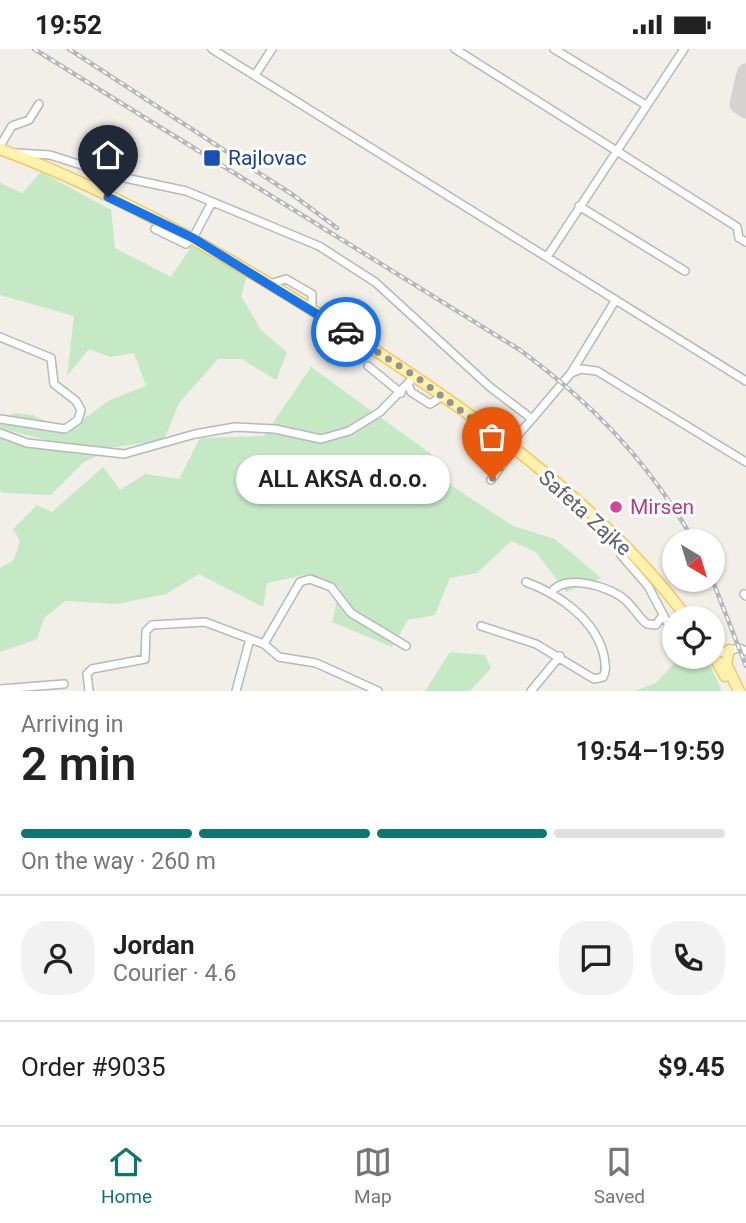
<!DOCTYPE html>
<html lang="en">
<head>
<meta charset="utf-8">
<style>
	:root { --surface:#fff; --page:#f2f2f2; --text:#222; --muted:#767676; --line:#e0e0e0; --accent:#0f766e }
	body { margin:0; font-family:Roboto,sans-serif; background:var(--page); color:var(--text); height:100vh; display:flex; flex-direction:column; font-size:26px; white-space:nowrap }
	* { box-sizing:border-box; margin:0 }
	p { font-size:23px; color:var(--muted) }
	.icon { flex:none; width:38px; height:38px; fill:none; stroke:currentColor; stroke-width:2; stroke-linecap:round; stroke-linejoin:round }
	.map { position:relative; height:642px; overflow:hidden }
	.drawer { display:flex; flex-direction:column; background:var(--surface); flex:1 }
	.drawer>* { flex:none }
	.needle { width:46px; rotate:142deg }
	.buttons { position:absolute; left:662px; top:480px; display:grid; gap:14px }
	.buttons a { display:grid; place-items:center; width:63px; height:63px; border-radius:50%; background:var(--surface); box-shadow:0 2px 5px #0004; font-size:35px }
	.pin { position:absolute; display:grid; place-items:center; width:60px; height:60px; color:#fff; margin:-72px -30px; border-radius:50% 50% 50% 0; rotate:-45deg; box-shadow:0 0 7px #0007 }
	.pin .icon { rotate:45deg }
	.courier { position:absolute; display:grid; place-items:center; width:70px; height:70px; margin:-35px; border:5px solid #1a73e8; border-radius:50%; background:#fff; color:#222; box-shadow:0 2px 9px #0007 }
	.bubble { position:absolute; height:49px; border-radius:24px; background:var(--surface); box-shadow:0 2px 5px #0004; font-size:23px; font-weight:600; line-height:49px; text-align:center }
	.head em { font-style:normal; font-weight:600 }
	.head div { display:flex; flex-direction:column-reverse }
	.head { display:flex; align-items:center; justify-content:space-between; height:119px; padding:0 21px }
	h1 { font-size:46px; font-weight:600; line-height:52px }
	.bar { display:grid; grid-template-columns:repeat(4,1fr); gap:10px 7px; align-content:center; height:84px; padding:0 21px }
	.bar i { height:9px; border-radius:5px; background:var(--line) }
	.bar .current { background:var(--accent) }
	.bar p { grid-column:span 4 }
	.line { display:flex; align-items:center; gap:18px; padding:0 21px; border-top:2px solid var(--line) }
	.line div { flex:1 }
	.round { display:grid; place-items:center; flex:none; width:74px; height:74px; border-radius:28px; background:var(--page) }
	.status { display:flex; justify-content:space-between; align-items:center; height:49px; padding:0 35px; background:var(--surface); direction:ltr }
	.status svg { height:19px; fill:currentColor }
	.dock { display:flex; justify-content:space-around; align-items:center; height:98px; border-top:2px solid var(--line); background:var(--surface); font-size:19px; color:var(--muted) }
	.dock a { display:grid; justify-items:center; gap:4px }
	.dock .current { color:var(--accent) }
	.map>svg:first-child { display:block }
</style>
</head>
<body>
<div class="status"><b>19:52</b><svg viewBox="0 0 49 12"><path d="M0 12V9h3v3zM5 12V6h3v6zM10 12V3h3v9zM15 12V0h3v12zM26 1h20v11H26zM47 4h2v5h-2z"/></svg></div>
<div class="map">
<svg width="746" height="642" viewBox="0 0 746 642">
	<rect width="100%" height="100%" fill="#f1efe8"/>
	<path fill="#c5e8c5" d="M41 123 111 161 115 199 171 228 193 195 247 227 241 247 261 281 287 303 276 331 242 310H218L179 354 164 391 109 399 61 395 0 379V375L13 364 32 366 68 381 110 351 146 337 134 304 110 308 89 300 67 327 74 267 0 246V134L22 144Z
		M311 318 431 405 452 437 513 477 555 490 601 529 566 543 536 503 511 492 477 524 450 529 435 566 408 571 392 598 332 573 340 539 309 525 267 534 263 558 199 525 166 545 117 555 65 552 44 569 37 590 0 603V519L14 511 20 492 13 480 37 456 52 463 103 418 120 441 145 425 179 430 200 389 264 387Z
		M0 384 27 394 108 402 84 413 51 446 3 444 0 442Z
		M450 603 485 606 491 619 470 642H425Z
		M681 607H706L722 642H635L656 634Z"/>
	<g fill="none" stroke-linecap="round" stroke-linejoin="round">
		<path stroke="#d4d3d0" stroke-width="19" d="M746 24 739 55 746 60"/>
		<defs>
			<path id="minor" d="M212 0 746 332
				M455 0 726 171 737 178 739 189 746 193
				M554 0 646 56
				M255 26 272 0
				M0 97 12 77 29 71 39 55
				M17 104 50 106 116 127 186 142 319 197 375 233 490 338 532 370 508 397
				M579 157 685 222
				M155 180 186 195 193 189 212 153
				M547 208 684 0
				M270 235 286 230 312 245V261
				M0 288 51 309 54 335 76 352 81 361 78 371 65 380 0 370
				M368 317 401 344
				M571 324 581 320 597 322 746 413
				M409 337 411 343 430 355 443 347
				M532 370 571 324 615 252
				M0 384 27 394 124 405 195 385 235 378 275 380 321 390 349 382 380 363 415 327
				M491 431 513 401
				M623 495 621 506 648 537 674 586
				M551 544C564 524 609 537 624 550 633 557 638 568 647 575L656 576 663 566
				M744 545 746 547
				M481 577 536 595 594 630 603 628C607 621 605 615 604 607 596 571 559 545 526 533
				M264 595 300 533 310 530 331 538 351 564 406 597
				M714 605 739 599 746 602
				M0 640 64 635
				M89 642 87 625 92 620 145 610 146 582 152 576 205 573 264 595 279 608 316 614 378 642
				M236 642 250 590
				M531 642 560 607"/>
			<path id="major" d="M0 100C121 145 234 211 342 280 463 357 601 453 687 569
				M729 601 726 615 739 642
				M712 603 725 627"/>
		</defs>
		<use href="#minor" stroke="#b5b8bc" stroke-width="10"/>
		<use href="#major" stroke="#f2c960" stroke-width="13"/>
		<use href="#minor" stroke="#fff" stroke-width="7"/>
		<use href="#major" stroke="#fff2af" stroke-width="10"/>
		<defs>
			<path id="rail" d="M34 0 520 301C594 356 647 411 694 492
				M69 0 293 146 337 179
				M712 530 746 617"/>
		</defs>
		<use href="#rail" stroke="#b6b7b8" stroke-width="4.5"/>
		<use href="#rail" stroke="#fff" stroke-width="2" stroke-dasharray="5" stroke-linecap="butt"/>
	</g>
	<g fill="none" stroke-linecap="round" stroke-linejoin="round">
		<path stroke="#929495" stroke-width="7" stroke-dasharray="0 12.6" d="M346 283 415 327 513 401 492 430"/>
		<path stroke="#1a73e8" stroke-width="9" d="M108 148 193 189 346 283"/>
	</g>
	<rect fill="#1a4fb4" stroke="#fff" stroke-width="2.5" x="203" y="100" width="18" height="18" rx="3.5"/>
	<circle fill="#d1479c" stroke="#fff" stroke-width="2.5" cx="616" cy="458" r="7"/>
	<g text-anchor="middle" stroke-width="6" stroke-linejoin="round" paint-order="stroke">
		<g font-size="21" fill="#164399" stroke="#fff" text-anchor="start">
			<text x="228" y="116">Rajlovac</text>
		</g>
		<g font-size="21" fill="#b23c85" stroke="#fff" text-anchor="start">
			<text x="630" y="465">Mirsen</text>
		</g>
		<g font-size="21" fill="#5f6368" stroke="#fff">
			<text transform="translate(585 464) rotate(42)" y="7">Safeta Zajke</text>
		</g>
	</g>
</svg>
<div class="buttons">
<a><svg class="needle" viewBox="-14 -14 28 28"><path d="M0-13l5 13h-10z" fill="#e53935"/><path d="M0 13l5-13h-10z" fill="#767676"/></svg></a>
<a><svg class="icon" aria-label="locate" viewBox="0 0 24 24"><circle cx="12" cy="12" r="6"/><path d="M12 2v4M12 18v4M2 12h4M18 12h4"/></svg></a>
</div>
<div class="pin" style="left:492px;top:430px;background:#ea580c"><svg class="icon" aria-label="bag" viewBox="0 0 24 24"><path d="M5 8h14l-1 12H6zM9 8a3 3 0 0 1 6 0"/></svg></div>
<div class="pin" style="left:108px;top:148px;background:#1f2937"><svg class="icon" aria-label="home" viewBox="0 0 24 24"><path d="M3 11l9-7 9 7M6 9v11h12V9"/></svg></div>
<div class="courier" style="left:346px;top:283px"><svg class="icon" aria-label="car" viewBox="0 0 24 24"><path d="M5 17H2v-5l4-1 3-4h7l3 4 3 1v5h-3M9 17h6M6 11h13"/><circle cx="7" cy="17" r="2"/><circle cx="17" cy="17" r="2"/></svg></div>
<div class="bubble" style="left:236px;top:406px;width:214px">ALL AKSA d.o.o.</div>
</div>
<section class="drawer">
<div class="head"><div><h1>2 min</h1><p>Arriving in</p></div><em>19:54–19:59</em></div>
<div class="bar"><i class="current"></i><i class="current"></i><i class="current"></i><i></i><p>On the way · 260 m</p></div>
<div class="line" style="height:126px"><a class="round"><svg class="icon" aria-label="person" viewBox="0 0 24 24"><circle cx="12" cy="8" r="4"/><path d="M4 21q1-7 8-7t8 7"/></svg></a><div><b>Jordan</b><p>Courier · 4.6</p></div><a class="round"><svg class="icon" aria-label="chat" viewBox="0 0 24 24"><path d="M4 5h16v11H9l-5 4z"/></svg></a><a class="round"><svg class="icon" aria-label="phone" viewBox="0 0 24 24"><path d="M5 4h4l2 5-3 2q2 4 5 5l2-3 5 2v4C11 20 4 13 5 4z"/></svg></a></div>
<div class="line" style="height:91px"><div>Order #9035</div><b>$9.45</b></div>
</section>
<nav class="dock">
<a class="current"><svg class="icon" aria-label="home" viewBox="0 0 24 24"><path d="M3 11l9-7 9 7M6 9v11h12V9"/></svg>Home</a>
<a><svg class="icon" aria-label="map" viewBox="0 0 24 24"><path d="M3 6l6-2 6 2 6-2v14l-6 2-6-2-6 2zM9 4v14M15 6v14"/></svg>Map</a>
<a><svg class="icon" aria-label="saved" viewBox="0 0 24 24"><path d="M7 4h10v16l-5-4-5 4z"/></svg>Saved</a>
</nav>
</body>
</html>
